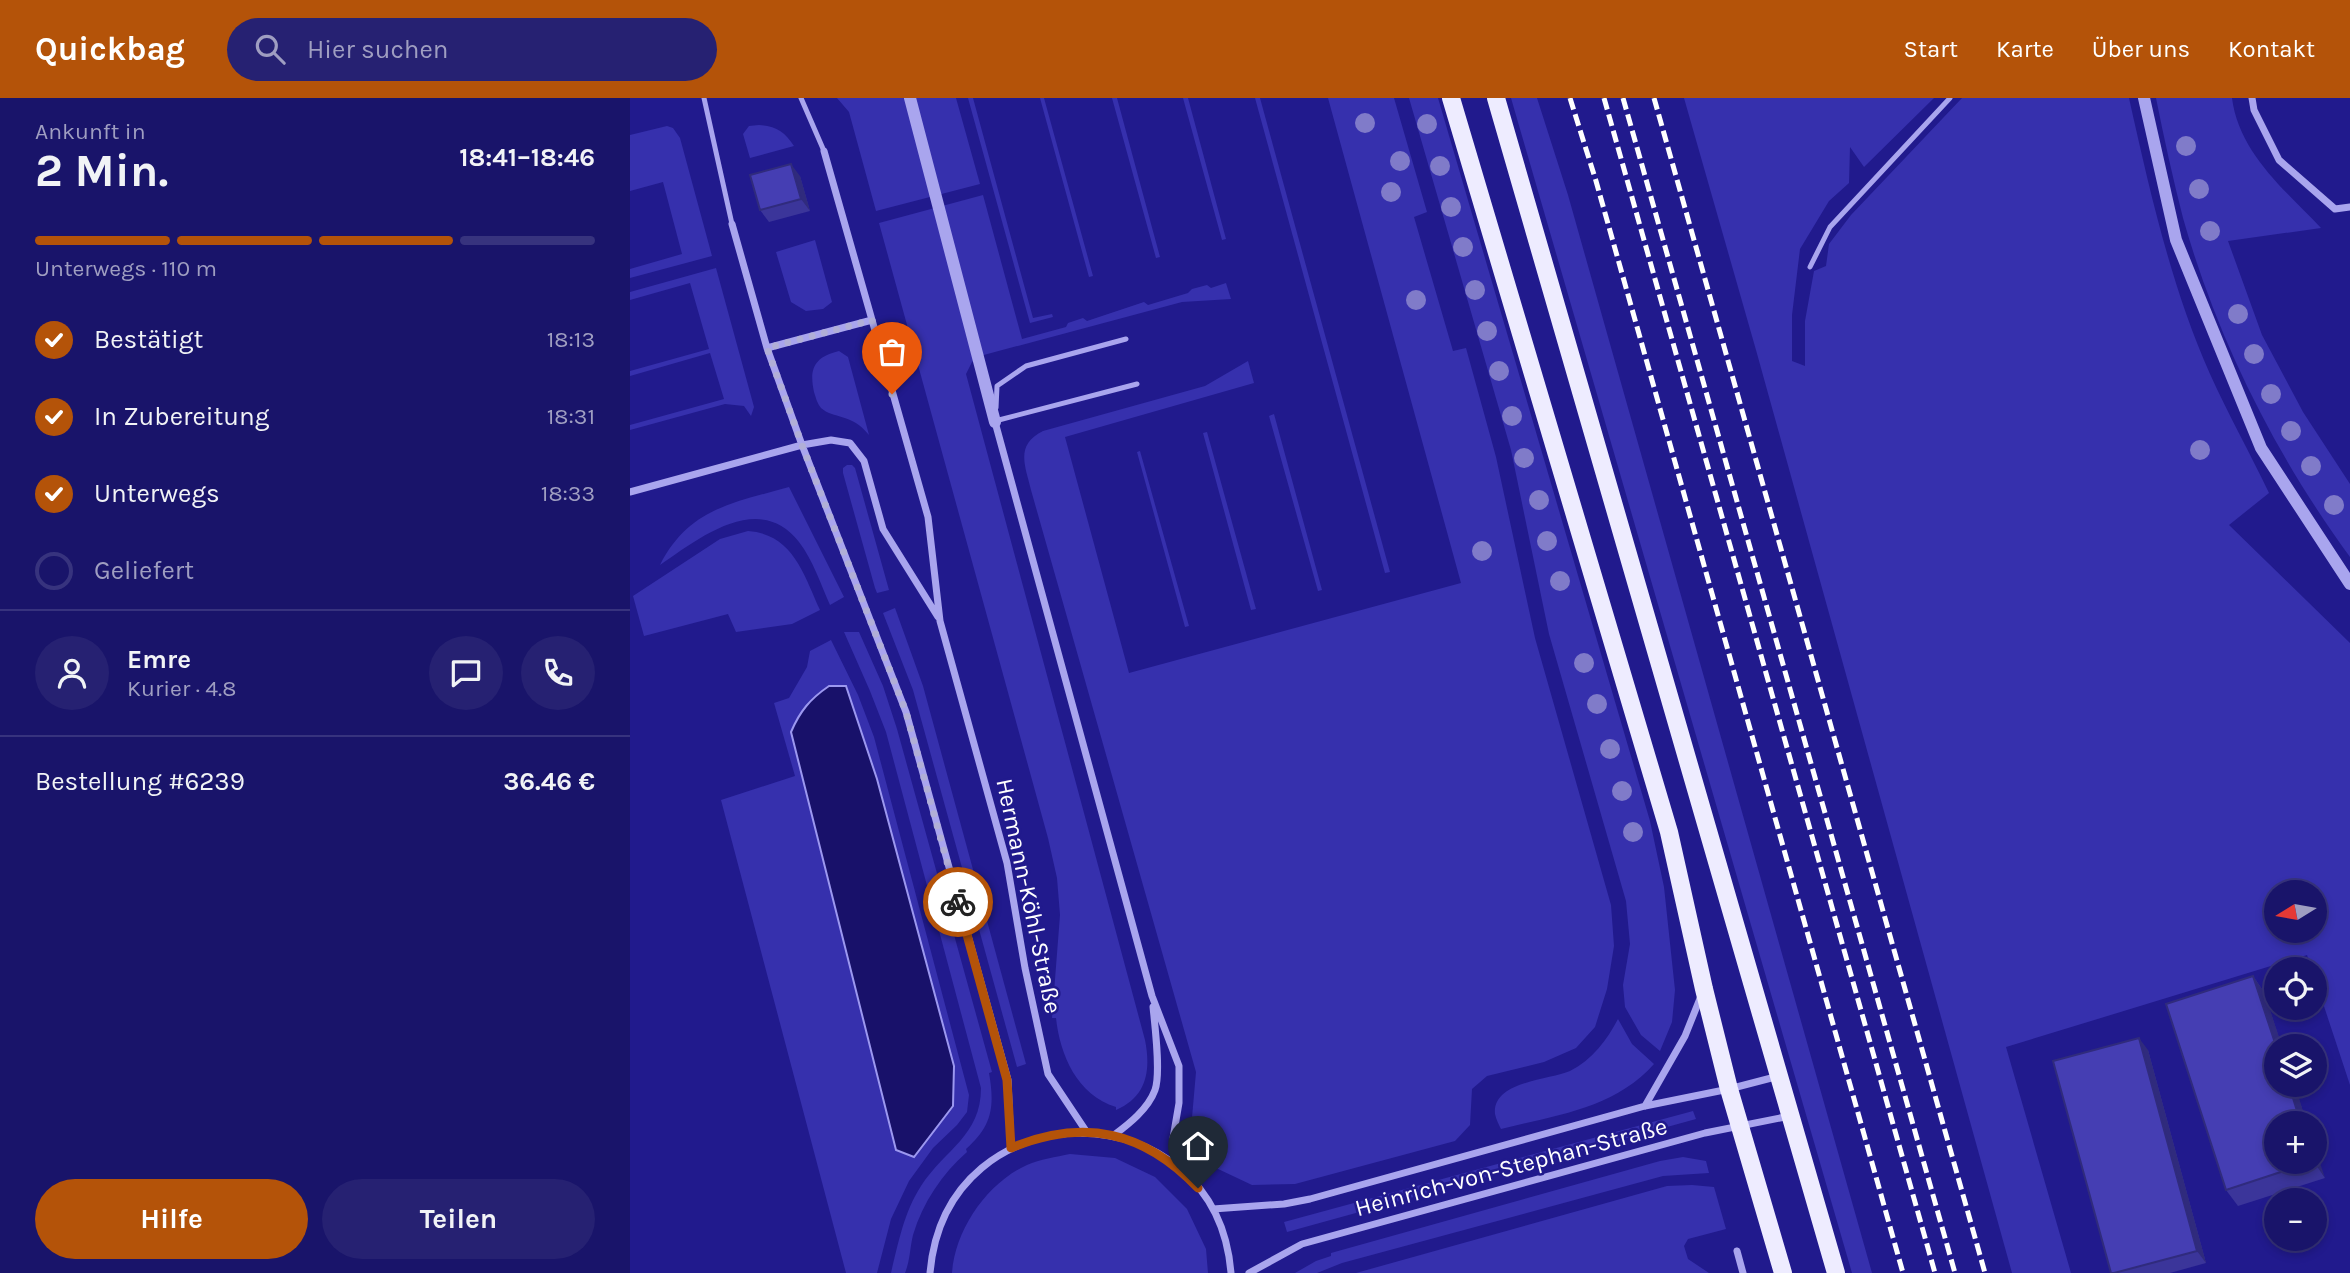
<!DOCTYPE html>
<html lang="de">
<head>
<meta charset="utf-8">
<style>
	:root { --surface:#19146a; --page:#262172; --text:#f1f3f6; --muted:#9f9ec1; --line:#37337e; --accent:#b45309 }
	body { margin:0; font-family:Karla,sans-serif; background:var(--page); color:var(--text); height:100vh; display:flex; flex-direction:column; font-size:26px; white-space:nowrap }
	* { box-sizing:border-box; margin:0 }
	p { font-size:23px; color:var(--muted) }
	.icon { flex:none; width:38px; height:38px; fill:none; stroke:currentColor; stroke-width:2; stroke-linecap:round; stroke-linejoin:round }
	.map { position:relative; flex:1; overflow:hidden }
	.panel { display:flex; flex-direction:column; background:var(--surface); width:630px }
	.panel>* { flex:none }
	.needle { width:46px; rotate:259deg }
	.fabs { position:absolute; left:1634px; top:782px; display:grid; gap:14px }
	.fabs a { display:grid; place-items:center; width:63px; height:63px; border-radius:50%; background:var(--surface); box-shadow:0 4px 10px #0003,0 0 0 2px var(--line); font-size:35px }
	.pin { position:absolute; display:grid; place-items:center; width:60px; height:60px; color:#fff; margin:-72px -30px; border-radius:50% 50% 50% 0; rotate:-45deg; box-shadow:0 0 7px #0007 }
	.pin .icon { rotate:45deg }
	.courier { position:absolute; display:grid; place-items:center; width:70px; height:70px; margin:-35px; border:5px solid #b45309; border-radius:50%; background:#fff; color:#222; box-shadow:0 2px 9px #0007 }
	.summary em { font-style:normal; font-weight:700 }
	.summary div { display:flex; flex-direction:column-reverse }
	.summary { display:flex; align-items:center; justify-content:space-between; height:119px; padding:0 35px }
	h1 { font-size:46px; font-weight:700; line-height:52px }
	.bar { display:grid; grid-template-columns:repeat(4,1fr); gap:10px 7px; align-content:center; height:84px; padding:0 35px }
	.bar i { height:9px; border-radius:5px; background:var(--line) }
	.bar .selected { background:var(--accent) }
	.bar p { grid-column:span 4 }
	.line { display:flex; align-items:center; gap:18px; padding:0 35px; border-top:2px solid var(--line) }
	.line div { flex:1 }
	.round { display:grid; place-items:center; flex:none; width:74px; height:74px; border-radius:37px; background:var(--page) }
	ol { padding:0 35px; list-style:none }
	li { display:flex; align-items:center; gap:21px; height:77px }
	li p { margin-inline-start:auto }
	li .icon { padding:7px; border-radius:50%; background:var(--accent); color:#fff; stroke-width:4 }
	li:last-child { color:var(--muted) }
	li i { width:38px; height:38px; border:4px solid var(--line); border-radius:50% }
	.primary-button { display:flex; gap:14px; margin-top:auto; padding:14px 35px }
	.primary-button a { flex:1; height:80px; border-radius:42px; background:var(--accent); color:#fff; font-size:28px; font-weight:700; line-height:80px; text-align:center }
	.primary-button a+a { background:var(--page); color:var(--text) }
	header { display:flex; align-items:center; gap:42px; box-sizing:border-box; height:98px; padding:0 35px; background:var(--accent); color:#fff }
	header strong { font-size:33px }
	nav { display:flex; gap:38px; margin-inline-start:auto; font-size:24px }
	.search { width:490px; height:63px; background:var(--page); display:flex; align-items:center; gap:18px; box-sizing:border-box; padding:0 24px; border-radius:38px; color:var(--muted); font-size:26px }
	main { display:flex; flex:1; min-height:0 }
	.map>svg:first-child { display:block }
</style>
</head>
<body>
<header>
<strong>Quickbag</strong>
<div class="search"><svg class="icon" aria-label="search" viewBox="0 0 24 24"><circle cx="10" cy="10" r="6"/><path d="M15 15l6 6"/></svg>Hier suchen</div>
<nav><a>Start</a><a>Karte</a><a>Über uns</a><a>Kontakt</a></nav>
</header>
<main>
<section class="panel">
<div class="summary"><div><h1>2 Min.</h1><p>Ankunft in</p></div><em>18:41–18:46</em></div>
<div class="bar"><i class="selected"></i><i class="selected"></i><i class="selected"></i><i></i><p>Unterwegs · 110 m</p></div>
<ol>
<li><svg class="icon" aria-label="check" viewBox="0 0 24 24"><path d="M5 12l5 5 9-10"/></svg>Bestätigt<p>18:13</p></li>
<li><svg class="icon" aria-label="check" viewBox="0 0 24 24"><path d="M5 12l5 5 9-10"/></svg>In Zubereitung<p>18:31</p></li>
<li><svg class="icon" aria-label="check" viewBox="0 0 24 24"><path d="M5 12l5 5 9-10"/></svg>Unterwegs<p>18:33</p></li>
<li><i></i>Geliefert</li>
</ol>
<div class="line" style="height:126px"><a class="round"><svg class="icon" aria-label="person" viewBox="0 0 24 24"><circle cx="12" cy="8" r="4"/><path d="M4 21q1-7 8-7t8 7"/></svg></a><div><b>Emre</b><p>Kurier · 4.8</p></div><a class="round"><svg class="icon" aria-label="chat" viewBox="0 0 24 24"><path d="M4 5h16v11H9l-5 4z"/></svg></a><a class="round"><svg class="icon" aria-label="phone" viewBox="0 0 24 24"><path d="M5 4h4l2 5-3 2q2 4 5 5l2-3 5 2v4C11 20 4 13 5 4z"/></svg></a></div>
<div class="line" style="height:91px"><div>Bestellung #6239</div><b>36.46 €</b></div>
<div class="primary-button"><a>Hilfe</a><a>Teilen</a></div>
</section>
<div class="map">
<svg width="1720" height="1175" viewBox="0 0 1720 1175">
	<rect width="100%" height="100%" fill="#211a8d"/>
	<path fill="#3630ad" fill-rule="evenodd" d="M207 0H326L350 86 246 113 219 14Z
		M338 0H343L403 220 422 216 423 219 400 225Z
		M410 0H414L463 178 459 179Z
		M482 0H487L530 159 526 160Z
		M553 0H558L596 141 592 142Z
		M625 0H630L760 474 755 475Z
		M698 0H764L797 114 784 119 823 253 836 250 866 359 905 540 981 807 984 848 977 891 965 929 946 950 914 964 857 978 842 991 840 1027 825 1043 665 1086 622 1087 586 1070 568 1053 561 1031 566 974 401 392C395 367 385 347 413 333L575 288 618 263 624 285 435 339 499 575 831 485Z
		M779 0H808L1020 723 1034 789 1045 892 1042 924 1030 953 1011 937 995 909 993 887 1000 846 996 803 919 536 881 352Z
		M881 0H907L938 97 1242 1175H1222Z
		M1054 0H1304L1234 69 1220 49 1219 85 1199 103 1170 151 1162 217V263L1175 268V223L1184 173 1196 168 1199 146 1221 117 1332 0H1499C1520 94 1541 188 1580 276 1598 316 1620 355 1639 395L1599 427 1720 545V987L1685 881V872L1682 871 1677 857 1376 949 1441 1175H1382L1126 252ZM1647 794H1685V833H1647Z
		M1526 0H1602C1609 55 1655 92 1691 130L1598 143 1632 237 1673 314 1720 386V459C1646 358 1587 241 1553 120 1543 81 1534 40 1526 0Z
		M129 27C146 28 155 34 164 48L120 60 113 36 119 28Z
		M37 28 43 30 50 40 82 158 0 180V171L52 156 33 84 0 93V37Z
		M353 97 392 241 436 229 438 225 453 220 457 223 514 204 518 207 558 195 562 191 577 187 581 190 596 185 601 201 552 204 350 258 342 264 336 276 515 942C521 972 517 999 486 1012V1009C447 997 430 957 426 920H422L430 817 427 780 418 740 249 125Z
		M185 142 202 204 193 211 176 213 161 204 146 154Z
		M86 170 124 309 121 318 114 308 95 306 0 332V327L94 301 80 255 0 278V273L79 251 60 185 0 202V194Z
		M209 253 218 259 239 337C222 315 203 321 191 310 187 305 186 300 184 294 179 271 184 259 209 253Z
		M644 316 692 492 688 493 639 318Z
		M577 334 626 511 621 512 573 335Z
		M510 353 559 528 555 529 507 354Z
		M217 367H222L225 370 259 492 247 495 245 490 213 375V370Z
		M159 389 214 499 200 507C191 487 183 462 169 444 129 392 68 441 30 467 59 410 103 405 159 389Z
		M118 433C163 436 174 477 190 512L162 526 106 534 98 516 14 538 3 498 90 441Z
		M265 510 293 588 396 966 387 969 283 592 253 515Z
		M214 534H229L253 588 267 631 362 974 359 975C365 1009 362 1028 336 1051L337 1054C312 1076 293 1104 283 1137 280 1149 280 1163 275 1175H261C268 1146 274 1114 291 1088 315 1051 351 1038 351 990L256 634 240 593Z
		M201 542 228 597 244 639 339 997 337 1014 327 1027 303 1050 279 1083 261 1121 247 1175H216L91 702 165 678 144 605 159 600 177 569 180 553Z
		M988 921 1002 946 1024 966C984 1011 926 1017 871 1031 869 1027 866 1021 865 1016 862 983 920 982 940 973 962 962 977 942 988 921Z
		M1063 1013 1066 1021 657 1134 654 1124Z
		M440 1056 485 1060 525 1079 557 1111 576 1151 578 1175H322C325 1132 357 1085 397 1067 410 1061 426 1059 440 1056Z
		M1053 1059 1076 1063 1079 1075 1033 1078 712 1165 687 1175H665L686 1163 701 1158V1155L1030 1063Z
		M1062 1087 1084 1089 1096 1131 1058 1141 1054 1148 1058 1161 1079 1175H726L1037 1088Z"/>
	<path fill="#18116a" stroke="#9c98f0" stroke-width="2" d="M199 588H216L247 681 324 968 323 1008 284 1059 266 1052 161 634C170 613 180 601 199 588Z"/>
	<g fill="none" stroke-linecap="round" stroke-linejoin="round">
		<path stroke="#a9a5ee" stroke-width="5" d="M74 0 102 126
			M171 0 194 53
			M1180 169 1200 129 1320 0
			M366 310 367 288 396 268 496 241
			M365 323 507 286"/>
		<path stroke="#a9a5ee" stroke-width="7" d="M1622 0 1624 12 1649 62 1705 111 1720 109
			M194 53 298 419 310 523 377 765 395 870 418 976 456 1033
			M102 126 137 250 172 347 276 614 378 982 381 1050
			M137 250 242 222
			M365 324 522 898 549 968V1005L543 1040 550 1071
			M0 394 172 347 201 342 220 345 234 363 253 431 308 519
			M1015 1008 1055 938 1071 898
			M484 1037C499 1026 518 1011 525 992 531 975 525 929 523 909
			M583 1111 654 1106 680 1101 1015 1008 1099 991 1149 978
			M1107 1153 1113 1175
			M300 1175C316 988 586 989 601 1175
			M619 1175 672 1146 1075 1035 1160 1018"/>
		<path stroke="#a9a5ee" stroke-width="12" d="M280 0 365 324
			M1514 0 1546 142 1631 350 1720 486"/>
		<path stroke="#eeecff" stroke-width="18" d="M821 0 1039 734 1074 891 1099 991 1153 1175
			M866 0 1206 1175"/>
		<path stroke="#fff" stroke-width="5" stroke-dasharray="12 5" stroke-linecap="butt" d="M940 0 966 83 1273 1175
			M974 0 1305 1175
			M993 0 1325 1175
			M1024 0 1355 1175"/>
	</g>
	<g fill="#807bc9">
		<circle cx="735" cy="25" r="10"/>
		<circle cx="797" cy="26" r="10"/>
		<circle cx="1556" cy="48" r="10"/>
		<circle cx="770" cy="63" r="10"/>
		<circle cx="810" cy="68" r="10"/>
		<circle cx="1569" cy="91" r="10"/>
		<circle cx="761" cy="94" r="10"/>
		<circle cx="821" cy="109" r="10"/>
		<circle cx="1580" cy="133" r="10"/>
		<circle cx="833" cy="149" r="10"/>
		<circle cx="845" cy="192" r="10"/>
		<circle cx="786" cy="202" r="10"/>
		<circle cx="1608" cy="216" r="10"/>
		<circle cx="857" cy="233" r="10"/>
		<circle cx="1624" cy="256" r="10"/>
		<circle cx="869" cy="273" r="10"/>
		<circle cx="1641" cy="296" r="10"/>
		<circle cx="882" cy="318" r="10"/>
		<circle cx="1661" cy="333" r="10"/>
		<circle cx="1570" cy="352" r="10"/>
		<circle cx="894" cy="360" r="10"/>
		<circle cx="1681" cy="368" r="10"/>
		<circle cx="909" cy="402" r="10"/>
		<circle cx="1704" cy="407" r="10"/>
		<circle cx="917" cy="443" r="10"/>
		<circle cx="852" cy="453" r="10"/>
		<circle cx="930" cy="483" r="10"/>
		<circle cx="954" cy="565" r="10"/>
		<circle cx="967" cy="606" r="10"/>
		<circle cx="980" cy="651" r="10"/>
		<circle cx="992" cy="693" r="10"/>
		<circle cx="1003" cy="734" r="10"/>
	</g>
	<path fill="#3b359a" d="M170 78 180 113 139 124 130 112Z
		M1623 878 1634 894 1677 1026H1647V1064H1685L1695 1080 1608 1108 1596 1092Z
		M1518 952 1576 1165 1540 1175H1481Z"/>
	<path fill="#302b7d" d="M161 66 170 78 180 113 171 101Z
		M1623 878 1634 894 1652 948H1647V951Z
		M1509 940 1518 952 1576 1165 1567 1153Z
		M1659 987H1665L1677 1026H1671Z
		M1685 1050 1695 1080 1684 1064H1685Z"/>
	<path fill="#453eb3" stroke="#302b7d" stroke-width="2" d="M161 66 171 101 130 112 120 77Z
		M1623 878 1647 951V987H1659L1671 1026H1647V1064H1681L1596 1092 1536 906Z
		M1509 940 1567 1153 1484 1175H1481L1423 963Z"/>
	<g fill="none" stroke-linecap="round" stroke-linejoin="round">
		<path stroke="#b1afd7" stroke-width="7" stroke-dasharray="0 12.6" d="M262 296 242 222 137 250 172 347 276 614 328 804"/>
		<path stroke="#b45309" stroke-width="9" d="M328 804 377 982 381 1050C454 1020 514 1033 568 1090"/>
	</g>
	<g text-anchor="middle" stroke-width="5" stroke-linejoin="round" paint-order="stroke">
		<g font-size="24" fill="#fff" stroke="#211a8d">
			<text transform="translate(399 798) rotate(78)" y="8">Hermann-Köhl-Straße</text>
			<text transform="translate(881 1069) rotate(-15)" y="8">Heinrich-von-Stephan-Straße</text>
		</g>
	</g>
</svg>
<div class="fabs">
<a><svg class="needle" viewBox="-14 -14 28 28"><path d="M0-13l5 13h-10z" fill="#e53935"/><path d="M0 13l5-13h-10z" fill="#9f9ec1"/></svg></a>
<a><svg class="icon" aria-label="locate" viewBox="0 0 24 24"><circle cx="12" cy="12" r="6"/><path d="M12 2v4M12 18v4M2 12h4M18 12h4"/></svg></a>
<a><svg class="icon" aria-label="layers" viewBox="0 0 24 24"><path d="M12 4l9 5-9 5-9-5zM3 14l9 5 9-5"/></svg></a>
<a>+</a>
<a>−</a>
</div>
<div class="pin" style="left:262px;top:296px;background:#ea580c"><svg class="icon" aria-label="bag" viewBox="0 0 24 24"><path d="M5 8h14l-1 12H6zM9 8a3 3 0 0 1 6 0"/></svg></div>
<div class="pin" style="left:568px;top:1090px;background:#1f2937"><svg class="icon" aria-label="home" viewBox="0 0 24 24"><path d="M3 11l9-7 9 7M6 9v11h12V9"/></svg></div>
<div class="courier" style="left:328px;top:804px"><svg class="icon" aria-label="bike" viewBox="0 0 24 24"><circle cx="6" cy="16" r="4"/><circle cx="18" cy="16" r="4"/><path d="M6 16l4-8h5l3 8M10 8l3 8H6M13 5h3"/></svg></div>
</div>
</main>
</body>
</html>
